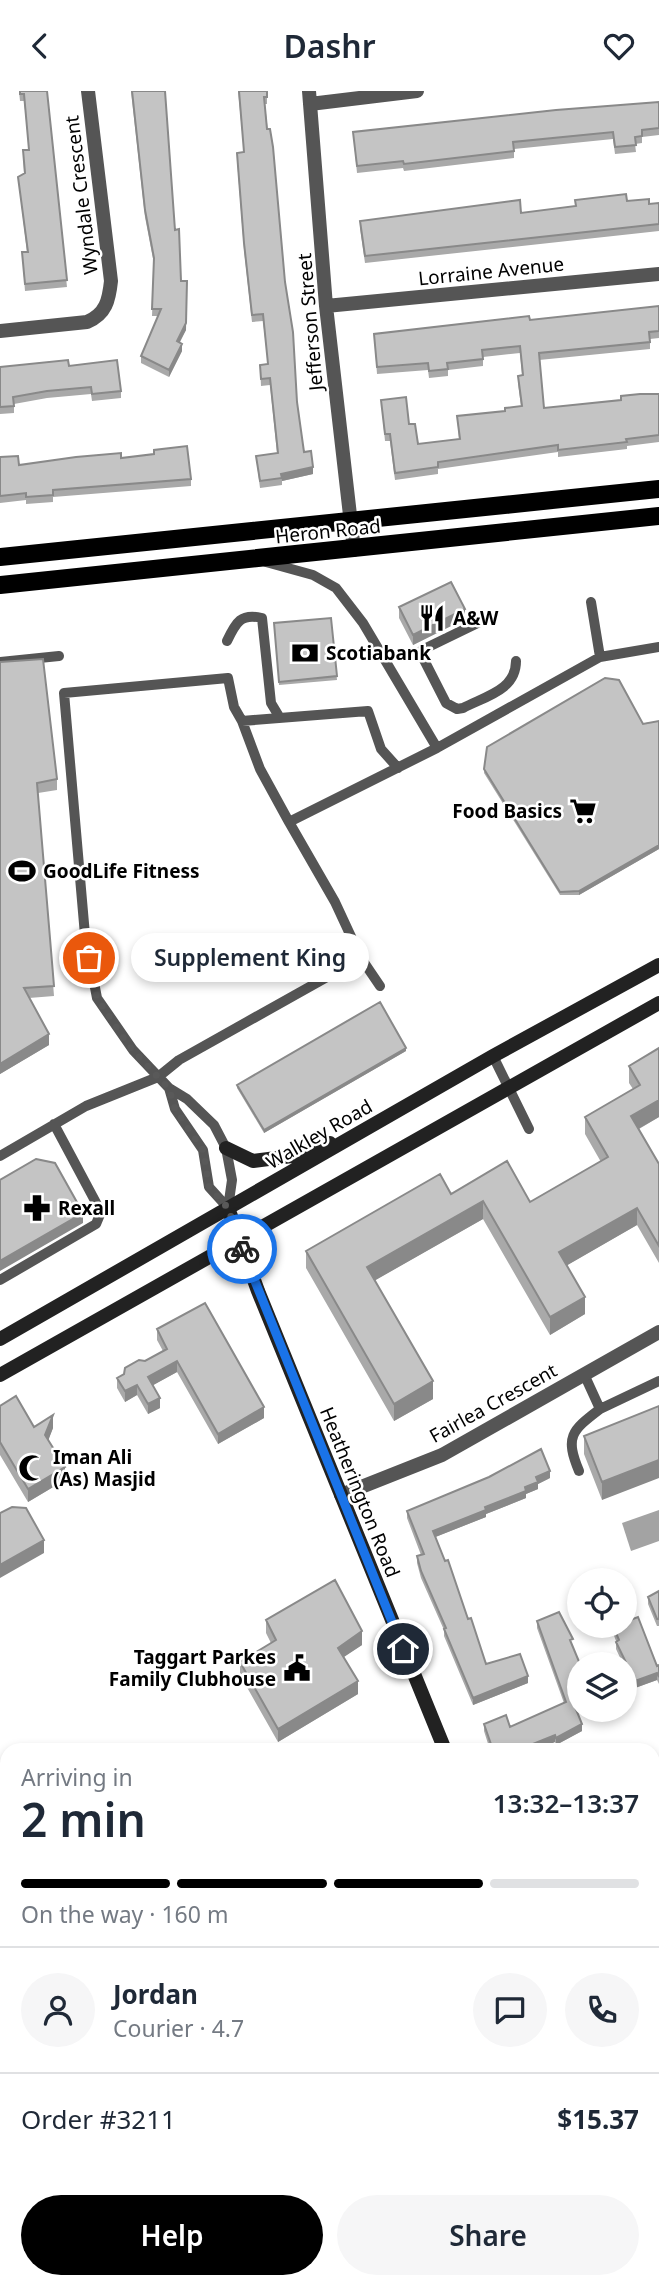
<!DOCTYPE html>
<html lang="en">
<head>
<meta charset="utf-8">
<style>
	:root { --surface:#fff; --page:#f6f6f7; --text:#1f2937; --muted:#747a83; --line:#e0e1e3; --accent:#000 }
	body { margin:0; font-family:"Noto Sans",sans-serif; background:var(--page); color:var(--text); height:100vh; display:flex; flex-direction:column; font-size:26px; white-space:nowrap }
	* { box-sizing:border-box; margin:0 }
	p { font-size:23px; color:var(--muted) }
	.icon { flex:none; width:38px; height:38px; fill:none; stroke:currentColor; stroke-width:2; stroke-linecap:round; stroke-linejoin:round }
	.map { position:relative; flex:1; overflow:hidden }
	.details { position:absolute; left:0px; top:1652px; width:660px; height:546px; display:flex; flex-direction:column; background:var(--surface); border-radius:21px 21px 0 0; box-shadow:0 4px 10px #0003 }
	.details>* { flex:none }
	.fabs { position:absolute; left:567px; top:1477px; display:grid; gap:14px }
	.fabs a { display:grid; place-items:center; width:70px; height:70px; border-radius:50%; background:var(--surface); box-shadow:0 4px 10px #0003; font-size:35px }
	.pin { position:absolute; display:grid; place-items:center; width:60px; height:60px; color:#fff; margin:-30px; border:4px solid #fff; border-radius:50%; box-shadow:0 2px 7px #0007 }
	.courier { position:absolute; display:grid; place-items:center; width:70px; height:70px; margin:-35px; border:5px solid #1a73e8; border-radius:50%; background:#fff; color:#222; box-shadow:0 2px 9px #0007 }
	.bubble { position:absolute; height:49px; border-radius:24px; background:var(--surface); box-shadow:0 4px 10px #0003; font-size:23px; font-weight:600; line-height:49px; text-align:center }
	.overview em { font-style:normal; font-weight:600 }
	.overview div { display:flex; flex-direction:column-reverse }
	.overview { display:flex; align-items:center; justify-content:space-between; height:119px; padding:0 21px }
	h1 { font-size:46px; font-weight:600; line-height:52px }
	.bar { display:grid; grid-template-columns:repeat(4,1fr); gap:10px 7px; align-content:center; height:84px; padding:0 21px }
	.bar i { height:9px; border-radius:5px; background:var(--line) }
	.bar .on { background:var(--accent) }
	.bar p { grid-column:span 4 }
	.line { display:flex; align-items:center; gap:18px; padding:0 21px; border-top:2px solid var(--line) }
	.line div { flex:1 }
	.round { display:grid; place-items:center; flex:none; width:74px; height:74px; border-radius:37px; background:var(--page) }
	.primary-button { display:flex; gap:14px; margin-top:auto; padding:14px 21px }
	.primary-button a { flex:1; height:80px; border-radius:42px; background:var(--accent); color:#fff; font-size:28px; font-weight:600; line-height:80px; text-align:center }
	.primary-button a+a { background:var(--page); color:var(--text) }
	header { display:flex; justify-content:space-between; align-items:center; height:91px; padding:0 21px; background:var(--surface); font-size:32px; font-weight:600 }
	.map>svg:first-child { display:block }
</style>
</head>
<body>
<header><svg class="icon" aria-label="back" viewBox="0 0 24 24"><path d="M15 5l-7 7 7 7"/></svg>Dashr<svg class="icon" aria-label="heart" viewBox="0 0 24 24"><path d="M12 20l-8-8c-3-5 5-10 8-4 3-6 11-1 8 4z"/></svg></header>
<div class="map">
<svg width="659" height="2198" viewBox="0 0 659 2198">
	<rect width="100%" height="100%" fill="#fff"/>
	<path fill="#a3a3a3" d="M659 1419V1450L631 1460 622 1432Z"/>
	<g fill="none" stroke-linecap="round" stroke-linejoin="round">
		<path stroke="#555" stroke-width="10" d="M266 471 313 484 336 497 363 532 437 657 289 731 335 811 361 867 380 895
			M591 511 600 566
			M490 526 422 559 421 563 446 612 457 618 463 617C486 605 516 599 516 570
			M227 550C236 531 241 522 262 527L271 612 280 627
			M0 571 59 565
			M242 630 260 678 289 731
			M437 657 600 566 659 556
			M493 965 529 1038
			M169 997 175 1018 203 1059 209 1096 228 1117
			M0 1065 86 1015 158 986 179 969 361 867
			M228 1117 232 1089 226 1057 214 1034 187 1008 169 997 133 959 97 907 85 844 64 602 228 587 234 616 242 630 368 620 381 658 398 677
			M0 1189 96 1133 101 1121 54 1033
			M584 1283 600 1318 659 1290
			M579 1380C565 1346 571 1340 600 1318"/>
		<path stroke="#555" stroke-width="14" d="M309 0 326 215 354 459
			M310 13 417 0
			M326 215 659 183
			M0 240 87 231C106 223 109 209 111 190L88 0
			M341 1404 442 1364 659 1241
			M653 1887 659 1886"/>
		<path stroke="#222" stroke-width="14" d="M226 1057 253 1070 292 1065 330 1052
			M228 1117 258 1200 445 1659
			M0 1248 493 965 659 874
			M0 1284 659 912
			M454 2198 458 2191"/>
		<path stroke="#000" stroke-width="18" d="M0 466 659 398
			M0 494 659 425"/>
	</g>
	<path fill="#a9a9a9" d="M19 0H47L67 196 25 200 22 161H27L18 86 24 83 23 59H29L24 10H20Z
		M131 0H165L175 139 186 239 179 251 182 260 169 286 141 272V265L158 225H152L154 173 145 126Z
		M238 0H267V13H265L297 311 304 361 313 383 282 390V394L260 397 256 365 277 362 270 294 261 295 260 274 268 273 263 230 252 231 244 159 237 69 244 61Z
		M659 11V44L642 46V52L635 53 636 61 615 63 613 48 514 58V67L404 80 403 77 357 82 353 41Z
		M575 109 627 110 649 113 659 112V140L365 172 360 137V130L521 122 575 115Z
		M659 215V247L650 248V258L539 269 544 317 621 309 659 303V351L627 355V358L558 366V361L438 378V383L395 389 390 350H385L381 309 409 333 418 353 459 348 457 325 505 320 521 315 518 292V285L522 284 520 262 483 266V275L448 279V285L429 287 428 279 377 283 374 243 530 229Z
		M69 275 121 300V307L92 310 91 303 47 307 14 313V322L0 323V276Z
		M0 366 19 374 121 367 191 388V395L53 406V411L26 413V409L0 412Z
		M399 516 465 528 413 554 399 527Z
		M331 527 337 589 279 594 274 532Z
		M0 571 57 688V699L38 702 54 905 29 907 49 954 0 983Z
		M659 630V758L579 804H560L484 682 487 656Z
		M659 957V1026L639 1038 659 1073V1172L637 1134 567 1174 585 1223 550 1244 483 1128 375 1189 433 1308 394 1330 306 1177V1160L451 1103 530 1111 601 1071 585 1043V1026L633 998 629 992V975Z
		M406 960 264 1042 237 997V994Z
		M157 1238 264 1327 218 1353 177 1281 153 1294 160 1317 148 1323 137 1304 125 1311 117 1297V1287L163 1260 157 1249Z
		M0 1315 34 1336 53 1337 48 1349 65 1389 28 1411 0 1364Z
		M659 1315 602 1409 584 1363V1345Z
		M550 1387 538 1393V1398L526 1403V1407L486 1423V1426L435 1446 486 1573 528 1592 473 1614 444 1545V1539L421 1487 417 1472V1465L421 1464 407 1427V1420Z
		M659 1500V1535H657L648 1513V1506Z
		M266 1529 362 1554 343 1566 358 1603 278 1651 240 1584V1571L271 1552 266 1542Z
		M537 1530 573 1555 579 1615 576 1617 582 1640 556 1654 555 1651 535 1659H490L484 1640V1633L510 1636 564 1612 537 1537Z
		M613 1535 657 1575 659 1574V1593L657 1589 635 1597 625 1576V1573H623L616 1558V1550L613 1542Z
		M659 1811V1834L654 1821V1814Z
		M653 1974 659 1979V2031L653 2026Z
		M7 1994V2014L1 2004V1997Z
		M653 2068 659 2072V2124L653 2120Z
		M659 2167V2198L655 2197V2198H603L653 2191 656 2171Z
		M376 2191H413L410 2198H392Z"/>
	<path fill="#898989" d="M187 190 186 239 177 257V250Z
		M182 253V260L169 286V279Z
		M313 376V383L282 390 281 383Z
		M465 518V528L413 554V544Z
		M659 754V758L579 804V800Z
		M49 943V954L0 983V973Z
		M406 957V960L264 1042V1039Z
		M659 1009V1026L631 1042V1025Z
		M483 1110V1128L367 1194V1176Z
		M637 1117V1134L559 1179V1161Z
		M83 1122V1132L0 1180V1170Z
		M585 1206V1223L550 1244V1226Z
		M177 1270V1281L148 1297V1286Z
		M433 1290V1308L394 1330V1313Z
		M137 1294V1304L125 1311V1300Z
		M160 1307V1317L148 1323V1313Z
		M264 1316V1327L218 1353V1343Z
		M53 1324V1337L45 1358V1344Z
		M659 1369V1387L602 1409V1391Z
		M65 1376V1389L28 1411V1398Z
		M550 1380V1387L538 1393V1398L526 1403V1407L486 1423V1426L433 1447V1440L525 1396 536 1386Z
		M44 1449V1462L0 1487V1474Z
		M362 1540V1554L338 1570V1557Z
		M657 1582V1589L635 1597V1590Z
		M528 1585V1592L473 1614V1607Z
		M358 1590V1603L278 1651V1638Z
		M579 1608V1615L573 1618V1611Z
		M582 1633V1640L556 1654V1647Z
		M555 1644V1651L535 1659H523V1657Z
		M658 1757V1764L653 1766V1759Z
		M655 2190V2198H650Z
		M410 2191H413L410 2198H408Z
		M541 2191 545 2192 541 2198H536Z"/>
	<path fill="#c4c4c4" stroke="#898989" stroke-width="2" d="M20 0H47L67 189 25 193 22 161H28L18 86 25 82 23 59H29L24 3H20Z
		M132 0H165L175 139 179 138 181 190H187L186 232 177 250 182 253 169 279 141 265 161 218H152L154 167 145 119Z
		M239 0H267V6H264L267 38H270L273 56 285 191 293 241 297 311 304 361 311 360 313 376 281 383 282 387 260 390 256 365 278 362 270 287 261 288 260 274 268 273 263 223 252 224 244 152 237 62 244 61Z
		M659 11V37L642 39V45L635 46 636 54 615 56 613 41 513 51 514 60 404 73 403 70 357 75 353 41 556 19Z
		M626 103 627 110 649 108V113L659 112V133L365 165 360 130 520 109 521 122 576 115 575 109Z
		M659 215V240L649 241 650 251 539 262 544 317 621 309V305L640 303H659V344L626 348 627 351 558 359V354L438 371V376L395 382 390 343H385L381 309 406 306 409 333H415L418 353 460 348 457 325 505 320V317L522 315 518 285 523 284 520 255 482 259 483 268 447 272 448 278 429 280 428 272 377 276 374 243 529 225 530 229Z
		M68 269 69 275 117 269 121 300 92 303 91 296 47 300 13 306 14 315 0 316V276Z
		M187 355 191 388 53 399V404L26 406V402L0 405V366L18 365 19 374 76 366 121 362V367L154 363V359Z
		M451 491 465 518 413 544 399 516Z
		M331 527 337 585 279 591 274 532Z
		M43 568 57 688 37 692 54 895 24 897 49 943 0 973V571Z
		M605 587 619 589 643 633 659 630V754L579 800 560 801 484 678 487 656Z
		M380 911 406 957 264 1039 237 994Z
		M659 957V1009L631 1025 659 1073V1155L637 1117 559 1161 585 1206 550 1226 483 1110 367 1176 433 1290 394 1313 306 1160 440 1083 451 1103 507 1070 530 1111 608 1066 585 1026 640 994 629 975Z
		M36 1068 55 1072 83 1122 0 1170V1089Z
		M205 1212 264 1316 218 1343 177 1270 148 1286 160 1307 148 1313 137 1294 125 1300 117 1287 124 1283 125 1277 139 1269 145 1270 167 1258 157 1238Z
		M16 1305 34 1336 53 1324 45 1344 65 1376 28 1398 0 1351V1315Z
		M659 1315V1369L602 1391 584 1345Z
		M541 1358 550 1380 536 1386 538 1391 525 1396 526 1400 485 1416 486 1419 433 1440 445 1470 448 1469 468 1528 471 1527 486 1573 520 1563 528 1585 473 1607 444 1538 446 1537 421 1480 417 1465 424 1463 407 1420 489 1386Z
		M12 1416 26 1417 44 1449 0 1474V1422Z
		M335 1489 362 1540 338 1557 358 1590 278 1638 240 1571 276 1549 266 1529Z
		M659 1500V1528H657L648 1506Z
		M559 1521 573 1548 570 1549 580 1573 579 1608 573 1611 582 1633 556 1647 555 1644 523 1657V1659H493L484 1633 506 1624 510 1636 566 1611 537 1530Z
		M638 1526 657 1575 659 1574V1586L657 1582 635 1590 616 1551 619 1549 613 1535H625V1531Z
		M653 1744 658 1757 653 1759Z
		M659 1811V1827L654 1814Z
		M653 1974 659 1979V2024L653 2019Z
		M7 1994V2007L1 1997Z
		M653 2068 659 2072V2117L653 2113Z
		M659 2167V2193L655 2190 650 2198H603L608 2191H653V2169L656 2171Z
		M392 2191H410L408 2198Z
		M507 2191H541L536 2198H506L507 2196 505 2194Z"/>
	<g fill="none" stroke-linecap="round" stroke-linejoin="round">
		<path stroke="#595959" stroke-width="7" stroke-dasharray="0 12.6" d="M89 867 97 907 129 955 169 998 175 1018 203 1059 209 1096 228 1117 242 1158"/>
		<path stroke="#1a73e8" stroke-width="9" d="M242 1158 403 1558"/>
	</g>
	<defs>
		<symbol id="restaurant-bare" viewBox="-9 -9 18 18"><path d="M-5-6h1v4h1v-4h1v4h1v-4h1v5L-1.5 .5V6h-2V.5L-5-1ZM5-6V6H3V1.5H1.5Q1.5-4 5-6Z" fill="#000" stroke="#fff" stroke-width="2.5" paint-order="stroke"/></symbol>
		<symbol id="bank-bare" viewBox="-9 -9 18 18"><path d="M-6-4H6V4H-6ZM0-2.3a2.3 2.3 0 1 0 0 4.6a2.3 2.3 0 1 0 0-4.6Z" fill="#000" stroke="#fff" stroke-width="2.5" paint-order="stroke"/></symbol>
		<symbol id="supermarket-bare" viewBox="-9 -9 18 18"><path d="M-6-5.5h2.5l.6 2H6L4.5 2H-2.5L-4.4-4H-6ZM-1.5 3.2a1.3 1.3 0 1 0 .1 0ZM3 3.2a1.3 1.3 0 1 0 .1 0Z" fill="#000" stroke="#fff" stroke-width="2.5" paint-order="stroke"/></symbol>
		<symbol id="stadium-bare" viewBox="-9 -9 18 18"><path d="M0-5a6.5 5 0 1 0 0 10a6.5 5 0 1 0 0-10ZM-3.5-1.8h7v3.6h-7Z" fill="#000" stroke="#fff" stroke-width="2.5" paint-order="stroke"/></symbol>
		<symbol id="pharmacy-bare" viewBox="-9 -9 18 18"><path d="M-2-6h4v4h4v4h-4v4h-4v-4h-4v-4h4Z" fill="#000" stroke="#fff" stroke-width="2.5" paint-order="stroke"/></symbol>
		<symbol id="mosque-bare" viewBox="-9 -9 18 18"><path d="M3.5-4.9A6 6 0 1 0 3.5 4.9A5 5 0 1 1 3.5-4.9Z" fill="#000" stroke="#fff" stroke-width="2.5" paint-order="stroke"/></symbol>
		<symbol id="civic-bare" viewBox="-9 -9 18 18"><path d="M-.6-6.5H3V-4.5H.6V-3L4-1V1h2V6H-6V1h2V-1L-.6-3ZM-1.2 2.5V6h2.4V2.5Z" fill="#000" stroke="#fff" stroke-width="2.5" paint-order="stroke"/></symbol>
	</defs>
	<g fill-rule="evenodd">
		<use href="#restaurant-bare" x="413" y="508" width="38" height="38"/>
		<use href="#bank-bare" x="286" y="543" width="38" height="38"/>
		<use href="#supermarket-bare" x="564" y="701" width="38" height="38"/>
		<use href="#stadium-bare" x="3" y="761" width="38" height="38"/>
		<use href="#pharmacy-bare" x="18" y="1098" width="38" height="38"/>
		<use href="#mosque-bare" x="13" y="1358" width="38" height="38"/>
		<use href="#civic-bare" x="278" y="1558" width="38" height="38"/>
	</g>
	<g text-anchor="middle" stroke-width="5" stroke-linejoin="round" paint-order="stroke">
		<g font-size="19" fill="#000" stroke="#fff">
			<text transform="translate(81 104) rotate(-97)" y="7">Wyndale Crescent</text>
			<text transform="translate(491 180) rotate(-6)" y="7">Lorraine Avenue</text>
			<text transform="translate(310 231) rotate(-95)" y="7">Jefferson Street</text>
			<text transform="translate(328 440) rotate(-6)" y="7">Heron Road</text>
			<text transform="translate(319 1043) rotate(-30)" y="7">Walkley Road</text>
			<text transform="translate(493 1312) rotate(-29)" y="7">Fairlea Crescent</text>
			<text transform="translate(360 1401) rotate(68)" y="7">Heatherington Road</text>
		</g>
		<g font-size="19" font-weight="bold" fill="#000" stroke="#fff" text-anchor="start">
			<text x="453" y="534">A&amp;W</text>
			<text x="326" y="569">Scotiabank</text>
			<text x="562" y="727" text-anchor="end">Food Basics</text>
			<text x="43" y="787">GoodLife Fitness</text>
			<text x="58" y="1124">Rexall</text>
			<text x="53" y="1373">Iman Ali<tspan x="53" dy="22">(As) Masjid</tspan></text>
			<text x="276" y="1573" text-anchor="end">Taggart Parkes<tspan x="276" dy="22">Family Clubhouse</tspan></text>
		</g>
	</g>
</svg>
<div class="fabs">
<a><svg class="icon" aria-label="locate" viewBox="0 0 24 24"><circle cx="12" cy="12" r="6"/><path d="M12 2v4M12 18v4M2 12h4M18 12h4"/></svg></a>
<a><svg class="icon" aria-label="layers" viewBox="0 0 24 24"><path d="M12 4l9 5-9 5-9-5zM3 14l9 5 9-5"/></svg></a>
</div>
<div class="pin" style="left:89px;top:867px;background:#ea580c"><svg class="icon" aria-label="bag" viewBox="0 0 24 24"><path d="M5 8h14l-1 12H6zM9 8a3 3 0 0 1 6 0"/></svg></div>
<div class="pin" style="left:403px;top:1558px;background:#1f2937"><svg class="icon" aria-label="home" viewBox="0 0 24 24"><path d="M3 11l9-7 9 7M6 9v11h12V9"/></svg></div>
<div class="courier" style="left:242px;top:1158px"><svg class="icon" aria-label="bike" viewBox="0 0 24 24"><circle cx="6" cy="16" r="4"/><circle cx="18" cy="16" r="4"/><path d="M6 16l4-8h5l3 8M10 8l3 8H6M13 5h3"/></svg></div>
<div class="bubble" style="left:131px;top:842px;width:238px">Supplement King</div>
<section class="details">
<div class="overview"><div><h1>2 min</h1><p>Arriving in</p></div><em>13:32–13:37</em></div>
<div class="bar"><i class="on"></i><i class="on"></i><i class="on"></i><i></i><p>On the way · 160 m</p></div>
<div class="line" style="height:126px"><a class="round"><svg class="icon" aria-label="person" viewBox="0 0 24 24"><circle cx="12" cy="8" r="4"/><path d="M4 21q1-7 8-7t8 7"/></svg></a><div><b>Jordan</b><p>Courier · 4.7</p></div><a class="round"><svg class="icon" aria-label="chat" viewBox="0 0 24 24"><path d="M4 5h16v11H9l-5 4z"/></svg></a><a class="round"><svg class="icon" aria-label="phone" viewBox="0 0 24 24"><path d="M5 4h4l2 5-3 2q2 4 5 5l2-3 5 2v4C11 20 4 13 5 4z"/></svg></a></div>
<div class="line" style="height:91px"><div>Order #3211</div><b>$15.37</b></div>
<div class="primary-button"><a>Help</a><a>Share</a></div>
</section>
</div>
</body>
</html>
